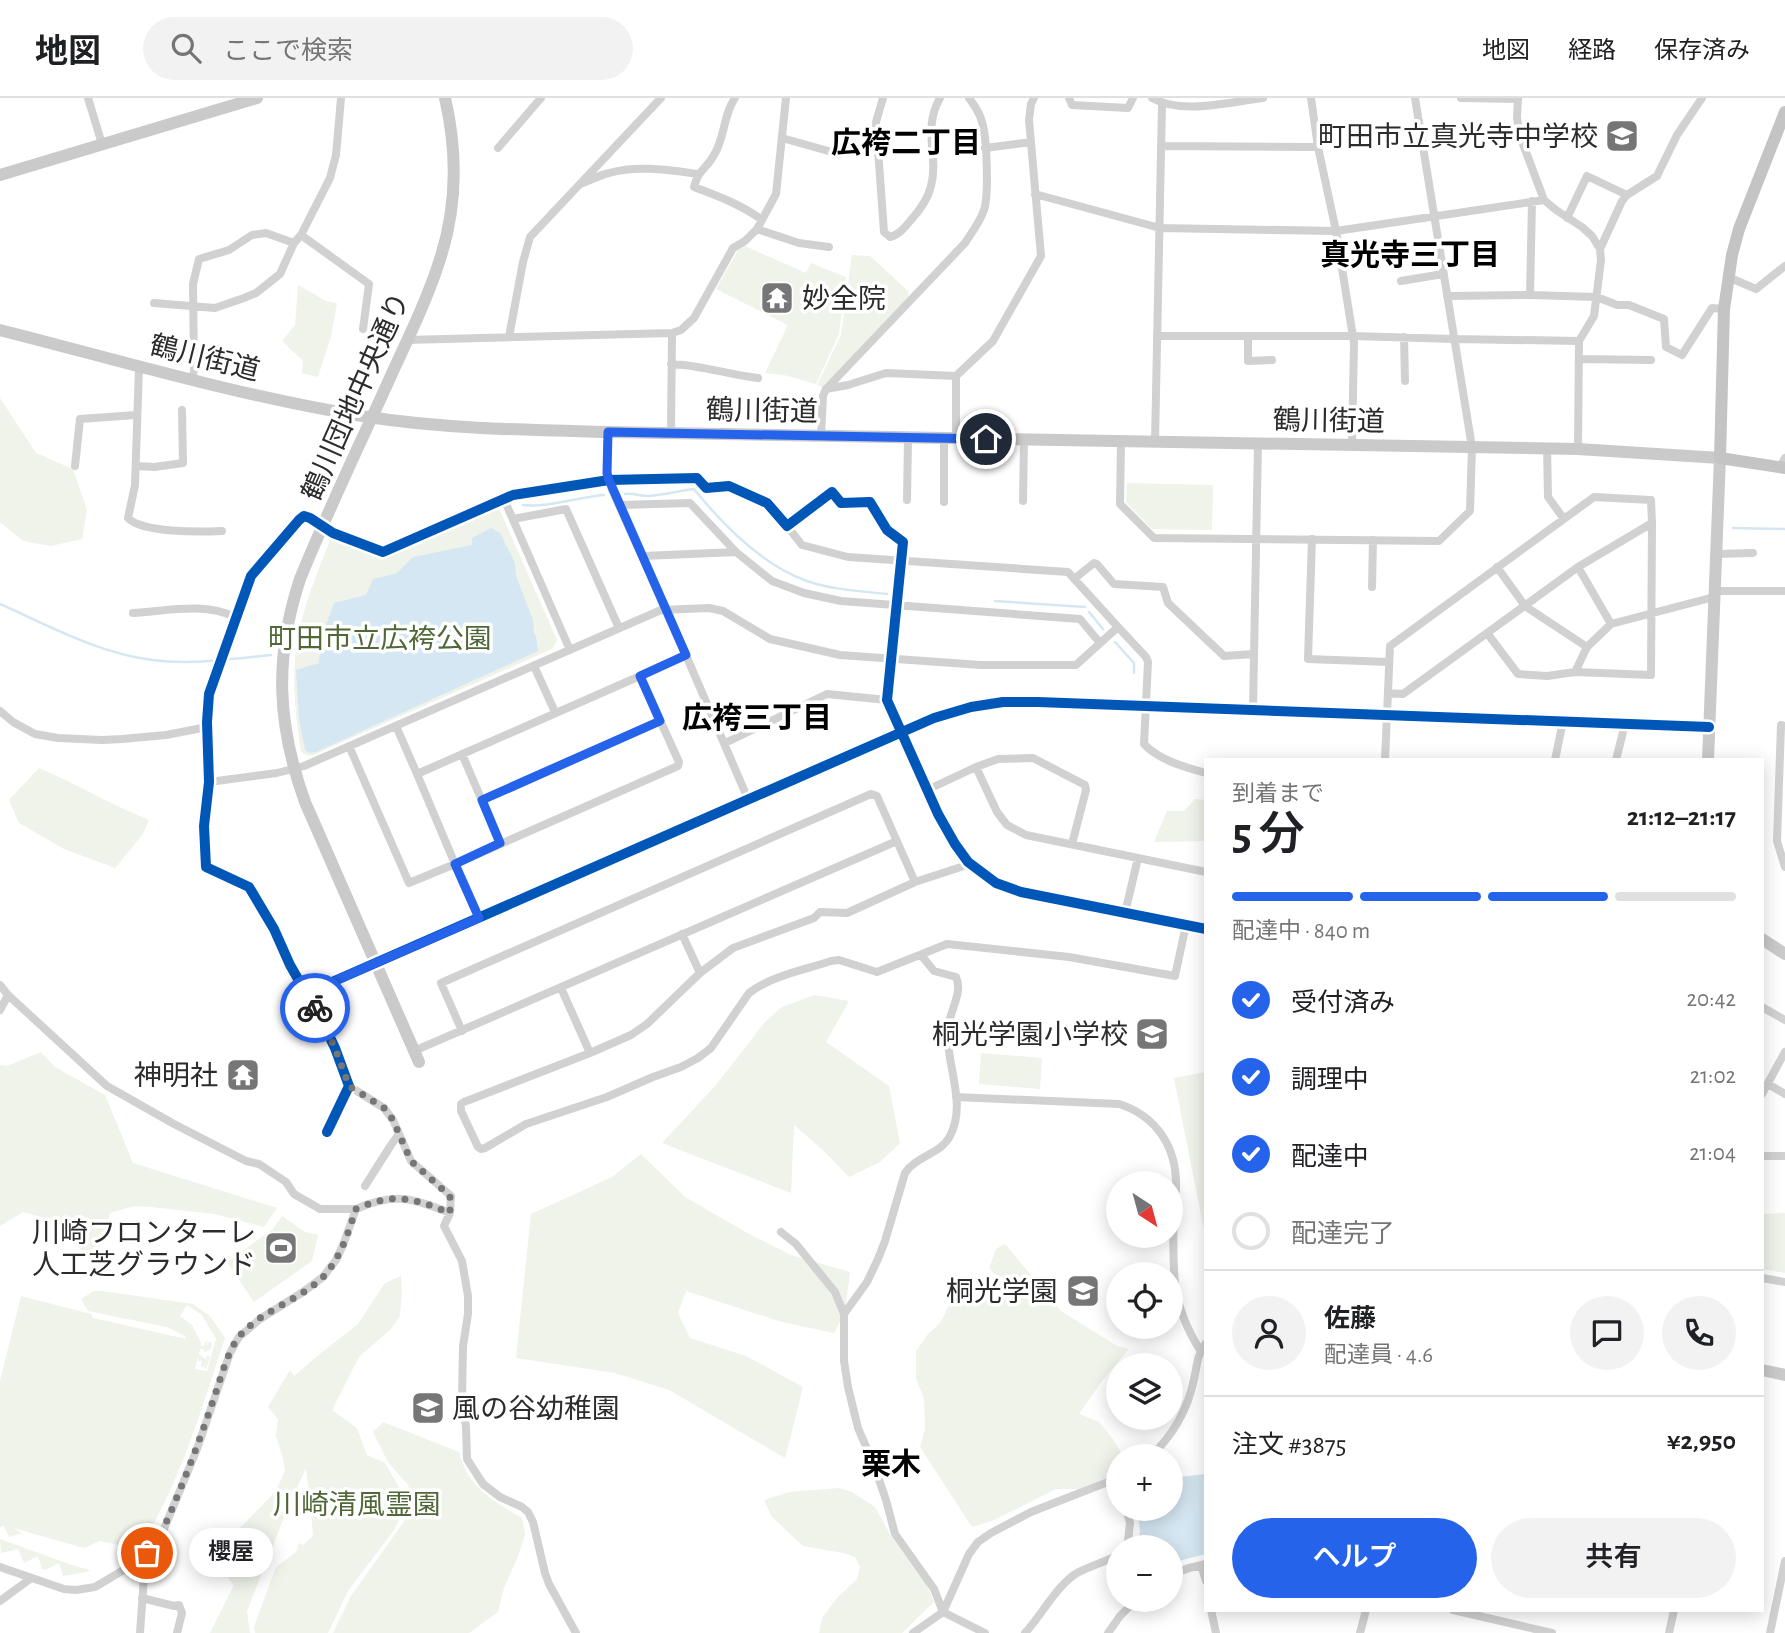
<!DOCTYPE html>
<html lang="ja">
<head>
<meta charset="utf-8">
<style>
	:root { --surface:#fff; --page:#f2f2f2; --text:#202124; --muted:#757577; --line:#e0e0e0; --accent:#2563eb }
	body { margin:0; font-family:"Alegreya Sans","Noto Sans JP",sans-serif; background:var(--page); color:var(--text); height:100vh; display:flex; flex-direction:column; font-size:26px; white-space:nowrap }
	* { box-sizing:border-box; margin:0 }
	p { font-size:23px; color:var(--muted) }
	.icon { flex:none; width:38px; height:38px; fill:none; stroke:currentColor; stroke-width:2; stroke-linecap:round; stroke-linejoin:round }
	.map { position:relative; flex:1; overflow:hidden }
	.drawer { position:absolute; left:1204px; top:660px; width:560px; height:854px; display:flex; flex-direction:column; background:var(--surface); border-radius:0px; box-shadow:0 4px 18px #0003 }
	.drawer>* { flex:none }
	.needle { width:46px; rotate:144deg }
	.tools { position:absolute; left:1106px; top:1073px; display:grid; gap:14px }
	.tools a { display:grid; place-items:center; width:77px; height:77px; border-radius:50%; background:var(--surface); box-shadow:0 4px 18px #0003; font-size:35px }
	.pin { position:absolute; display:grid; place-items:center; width:60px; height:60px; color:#fff; margin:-30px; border:4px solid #fff; border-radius:50%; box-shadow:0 2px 7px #0007 }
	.courier { position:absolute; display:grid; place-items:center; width:70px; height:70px; margin:-35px; border:5px solid #2563eb; border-radius:50%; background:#fff; color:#222; box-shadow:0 2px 9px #0007 }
	.bubble { position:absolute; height:49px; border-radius:24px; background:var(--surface); box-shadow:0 4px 18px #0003; font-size:23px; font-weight:600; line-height:49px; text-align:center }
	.head em { font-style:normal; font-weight:600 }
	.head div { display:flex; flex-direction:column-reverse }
	.head { display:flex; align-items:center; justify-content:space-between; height:119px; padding:0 28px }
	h1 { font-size:46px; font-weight:600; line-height:52px }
	.bar { display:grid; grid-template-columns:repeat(4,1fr); gap:10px 7px; align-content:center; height:84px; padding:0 28px }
	.bar i { height:9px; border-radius:5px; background:var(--line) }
	.bar .active { background:var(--accent) }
	.bar p { grid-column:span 4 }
	.line { display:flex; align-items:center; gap:18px; padding:0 28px; border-top:2px solid var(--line) }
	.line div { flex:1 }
	.round { display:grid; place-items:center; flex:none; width:74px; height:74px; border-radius:37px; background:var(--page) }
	ol { padding:0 28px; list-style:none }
	li { display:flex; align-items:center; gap:21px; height:77px }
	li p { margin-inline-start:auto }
	li .icon { padding:7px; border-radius:50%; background:var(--accent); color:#fff; stroke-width:4 }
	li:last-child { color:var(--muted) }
	li i { width:38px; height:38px; border:4px solid var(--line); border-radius:50% }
	.primary-button { display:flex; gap:14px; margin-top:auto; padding:14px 28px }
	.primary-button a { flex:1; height:80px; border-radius:42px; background:var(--accent); color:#fff; font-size:28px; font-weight:600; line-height:80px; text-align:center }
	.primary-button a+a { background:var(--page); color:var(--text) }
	header { display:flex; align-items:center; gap:42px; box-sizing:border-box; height:98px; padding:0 35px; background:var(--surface); border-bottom:2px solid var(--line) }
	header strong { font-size:33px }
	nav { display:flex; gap:38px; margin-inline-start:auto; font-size:24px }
	.search { width:490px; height:63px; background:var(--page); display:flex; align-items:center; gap:18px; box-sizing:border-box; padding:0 24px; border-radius:38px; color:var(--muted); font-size:26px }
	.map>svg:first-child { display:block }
</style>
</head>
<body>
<header>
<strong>地図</strong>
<div class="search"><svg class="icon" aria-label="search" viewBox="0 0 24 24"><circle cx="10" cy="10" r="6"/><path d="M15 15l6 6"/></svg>ここで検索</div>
<nav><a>地図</a><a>経路</a><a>保存済み</a></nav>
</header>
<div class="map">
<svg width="1785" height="1535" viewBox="0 0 1785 1535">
	<rect width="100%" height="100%" fill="#fff"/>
	<path fill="#eff3ea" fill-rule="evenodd" d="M745 148 806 175 811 165 846 179 839 236 816 286 784 277 765 275 788 227 716 191 738 152Z
		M852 157 870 158 908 193 909 198 822 289 817 287 841 237Z
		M298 187 326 203 337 205 331 238 318 279 302 275 303 263 282 243 295 227Z
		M0 300 36 355 73 371 87 412 82 441 51 448 23 443 0 424Z
		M1127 385 1213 387 1212 432 1152 431 1126 404Z
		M498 408 557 542 552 551 313 657 308 658 301 654C295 613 290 571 300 529 307 499 319 471 330 442L336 440 381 460Z
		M39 670C77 686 111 707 149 722L143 736 115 770 64 751 19 725 9 702Z
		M1195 701 1206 702V743L1154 744 1167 713H1184Z
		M814 897 849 903 826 944 889 988 900 1045 880 1064 849 1079 825 1054 794 1027 791 1095 662 1045 716 987 765 924 782 909Z
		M41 954 55 969 105 997 133 1065 277 1110 264 1129 215 1116 151 1109 134 1108 110 1115 97 1157 83 1154 48 1121 23 1114 0 1128V967L7 968Z
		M981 955 1042 960 1040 991 979 986Z
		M1206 974V1137H1205L1174 980Z
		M641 1056 685 1099 749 1136 791 1157 850 1174 845 1213 834 1235 782 1224 686 1193 678 1215 690 1240 746 1258 803 1289 785 1360 669 1292 615 1275 516 1260 531 1116 612 1079Z
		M1785 1115V1175L1762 1171V1116Z
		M282 1118 305 1134 318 1137 312 1163 254 1204 227 1164 273 1131Z
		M1005 1146 1061 1213 1117 1248 1129 1251 1102 1283 1079 1316 1099 1324 1113 1341 1123 1358H1118V1375L1078 1391H1056L992 1423 972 1429 920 1349 925 1331 924 1300 916 1281V1253L928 1236 939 1226 945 1216 950 1203 965 1195 978 1202 991 1200 1001 1184 989 1170 996 1151Z
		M401 1178 402 1193 400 1218 390 1232 359 1259 332 1312 357 1330 367 1357 385 1365 408 1405 394 1432 348 1493 328 1535H255L254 1529 276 1469 296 1454 299 1445 303 1447 313 1438 311 1411 306 1370 287 1412 247 1513 250 1535H210L234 1487 224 1475V1466L218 1458 226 1438 234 1436 276 1393 285 1373 283 1360 276 1338 278 1321 268 1309 290 1272 294 1278 321 1255 358 1226 385 1185Z
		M94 1193H102L193 1206 210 1218 225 1240C202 1308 182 1380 144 1442L145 1438 129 1449 100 1443 84 1450 13 1430 22 1435 9 1439 4 1428 0 1429V1283L21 1198 91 1216 93 1220 186 1241 185 1238 167 1229 88 1213 81 1201ZM187 1207 202 1217 216 1241 207 1273 195 1271 198 1259V1263H202L201 1267 202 1270 206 1265 204 1270 206 1271 210 1259 206 1257 207 1262 199 1256 200 1251H204V1254L210 1252 212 1247 210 1243 207 1247V1243L205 1244 204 1248H201V1245L192 1227 180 1218Z
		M383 1324 459 1354C461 1361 464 1369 467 1375 479 1396 502 1408 522 1420L525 1436 519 1456 504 1490 498 1514 469 1535H333L351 1498 405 1422 413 1403 408 1387 388 1364 373 1334Z
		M839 1390 852 1394 875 1409 892 1440 926 1486 934 1504 902 1535H819L822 1520 837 1500 857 1481 860 1469 855 1459 843 1455 803 1448 772 1419 764 1402 789 1394Z
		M0 1441 75 1468 90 1472 87 1474 63 1478 59 1465 45 1472 42 1471 38 1458 24 1465 18 1451 1 1455Z"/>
	<path fill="#d5e7f2" d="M491 430 500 435 515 465 516 478 533 522 534 536 536 538 538 553 316 654 310 655 305 652 299 621 296 572 319 565 321 540 334 505 366 497 373 481 397 475 413 459 472 447V440Z
		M1206 1376V1456L1171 1465V1449H1145L1139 1441 1140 1433 1137 1411 1171 1410V1380Z"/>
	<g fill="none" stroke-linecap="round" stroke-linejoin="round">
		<path stroke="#d5e7f2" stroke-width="2.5" d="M625 396C634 395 640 398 648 398 663 397 678 393 694 391 723 427 762 467 807 483 833 492 860 493 887 496
			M523 407C548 410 578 399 604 397
			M1733 430 1785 431
			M995 503 1085 509
			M0 506C49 528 98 555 152 562 192 567 232 561 271 557
			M1089 514 1103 531
			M1115 544 1134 565V575"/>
		<path stroke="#d1d1d1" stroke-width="8" d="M88 0 102 46
			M735 0C723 17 725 40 714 57 706 72 699 70 694 89 718 98 742 107 762 122
			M883 0 876 24 884 134 890 139C899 137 905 129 911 122 920 112 928 101 931 88 939 58 922 31 940 0
			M1069 0 1072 7 1128 10 1133 0
			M1152 0C1183 17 1229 4 1263 0
			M1311 0 1318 49 1336 133 1354 245 1352 347
			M1461 0 1518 1
			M1518 0 1517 20 1520 38 1544 102 1556 112 1582 129 1592 138 1600 151 1601 162 1594 218 1579 243 1578 351
			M782 40 839 56
			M1161 48 1318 49
			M498 50 541 0
			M985 50 1031 44
			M583 85C591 82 600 77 609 75 638 67 668 72 698 76
			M1035 96 1160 130 1336 133 1544 102
			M1567 120 1587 78 1627 97
			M757 131 799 145 829 149
			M301 137 369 186 363 231
			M1600 151 1622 103 1627 97 1657 78 1677 37 1702 0
			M1341 167 1368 163
			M1728 179 1756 191 1785 168
			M1401 183 1443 176
			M1530 197 1532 103
			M1447 198 1530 197 1597 199 1617 207H1629L1664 221 1666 249 1682 257 1712 210 1724 211
			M154 205 215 210 244 200 256 195 280 176 294 145 301 137 330 80 336 57 341 0
			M1157 238H1352L1454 241 1579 243
			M1248 238V263L1272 262
			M509 239 523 164 530 139 661 0
			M1404 239 1405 283
			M407 242 672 235 681 232 694 220 733 150 745 143 757 131 776 96 786 0
			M1579 261 1651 262
			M671 266C701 267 729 277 758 280
			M139 269 135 387 128 420C142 435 201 434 222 433
			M956 278V340
			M192 282 194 272 193 186 199 161 229 152 252 137 266 135 294 145
			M826 291 848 287 886 275 956 278 993 243 1041 158 1029 22 1031 6 1034 0
			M608 334 607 375 612 392 666 511 748 701
			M671 335 672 235
			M821 337 823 298 826 291 965 145C972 134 980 124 984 112 989 97 987 39 982 24 980 15 975 8 969 0
			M1121 343 1120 406 1154 440 1439 443 1470 413 1472 349 1415 0
			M1155 344 1162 6
			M1547 350 1548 399 1564 421
			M75 368 80 321 136 317
			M136 368 154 369 183 365 182 312
			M1780 369 1785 360
			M504 401 570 552
			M907 402 908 339
			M1023 403 1024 341
			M944 404V340
			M620 407 690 405 736 454 772 483 804 495 841 503 1080 521 1100 545
			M513 421 566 411 619 530
			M787 428 802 447 848 459 1068 474 1118 529
			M1312 441 1308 561 1389 564
			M1716 456 1753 455
			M643 458 736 454
			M1578 469 1611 526 1587 549
			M1074 481 1094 465 1097 466 1114 486 1163 489 1168 505 1224 558 1254 556
			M1372 489 1373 442
			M1714 493H1785
			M133 515C167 513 204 504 235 519
			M1611 526 1714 499
			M1487 535 1518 576 1547 578 1575 574 1587 549 1525 508 1497 469
			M534 568 555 614
			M1575 574 1651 577 1652 425
			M1253 611 1258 345
			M0 613 13 624 35 636 58 640 102 642 122 641 166 637 207 629
			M396 628 417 676 640 578
			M1785 628 1781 627 1777 743 1785 769
			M725 645 827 596 887 602
			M349 648 409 785 455 766 417 676
			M462 656 500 745
			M1385 662 1390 548 1594 399 1651 402 1652 425 1578 469 1403 596 1388 595
			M1555 662 1563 623
			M1616 662 1625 626
			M976 669 997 714 1007 727 1026 737 1206 774
			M209 684 277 675 304 668 661 512 709 510 723 513 770 541 840 557 981 567H1076L1118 529 1146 559 1148 564 1144 646C1159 662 1184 669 1206 675
			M927 692 976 669 998 661 1033 660 1085 687 1086 692 1072 746
			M482 702 660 623
			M968 764 961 769 915 784 847 815 820 814 814 820 733 850 700 875 647 926 631 937 590 955 464 1004 461 1006V1013L478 1049 481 1051 485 1050 526 1026 607 999 653 979 681 969 698 960 711 950 749 895C771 878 804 872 831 863L839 862 877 874 947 846 1069 859 1175 878 1186 827
			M1125 815 1138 760
			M479 820 455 766 678 668 679 664 640 578 686 557
			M682 836 700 875
			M921 857 934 873 956 879C963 894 951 910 949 926 948 931 948 937 948 942 949 974 966 1007 950 1038 941 1056 916 1058 905 1075L885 1143 878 1161 867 1184 844 1216V1263L848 1289 858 1330 874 1367 886 1402 895 1436 934 1491 943 1514 985 1535
			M0 887 8 897 107 988 174 1026 246 1063 259 1066 286 1084 294 1096 320 1111H356
			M561 890 590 955
			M307 895 375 865
			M1762 909 1785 922
			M0 912 8 897
			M462 933 441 885 871 696 877 698 915 784
			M414 953 897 743
			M1768 986 1785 996
			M1762 996 1785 954
			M956 999 1119 1006C1157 1018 1177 1050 1176 1089 1176 1098 1174 1107 1174 1116 1173 1139 1173 1163 1175 1186 1178 1209 1188 1233 1200 1252
			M327 1034 349 988 335 950 321 921 290 867 274 831 249 789 206 769 204 728 209 684 207 624 209 596 251 478 299 422 304 418 310 420 333 435 383 454 513 397 609 382 697 380 706 390 729 388 767 405 787 428 832 394 841 405 870 404 887 432 903 444 887 602 938 716 955 746 968 764 996 785 1021 794 1206 831
			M1762 1058H1785
			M365 1088 391 1047 399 1036
			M450 1115 444 1128 462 1163 468 1198V1216L463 1248 462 1300 466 1329 467 1361 483 1386 500 1399 522 1409 528 1414 533 1424 545 1475 549 1486 576 1535
			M781 1134 796 1146 835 1194 844 1216
			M1762 1180 1785 1184
			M1151 1358C1173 1337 1188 1311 1194 1281 1197 1268 1197 1256 1206 1245
			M1126 1410 1130 1425 1128 1443 1132 1449
			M137 1464 144 1479 140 1535
			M1201 1467 1206 1483
			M0 1469 64 1491 76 1492 95 1489 137 1464 147 1455 156 1444 164 1431 197 1351 230 1255 236 1244 239 1239 260 1221 303 1194 323 1179 336 1162 343 1147 356 1111C394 1094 413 1100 450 1115L451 1098 411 1063 393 1022 384 1010 349 988
			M1171 1477 1189 1470 1206 1466
			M142 1500 174 1508 179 1507 182 1515 177 1535
			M0 1503 30 1481
			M1211 1512 1216 1535
			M1453 1512 1552 1535
			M913 1535 943 1514 969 1456 978 1444 991 1435 1031 1414 1118 1380
			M1025 1535C1041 1518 1057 1487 1077 1475 1090 1468 1105 1464 1118 1457
			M1108 1535 1120 1518 1136 1502
			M1360 1535 1366 1512
			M1669 1535 1674 1512
			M1770 1535 1785 1463"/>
		<path stroke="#cacaca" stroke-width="12" d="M0 77 257 0
			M0 232C122 263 243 299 368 319 447 331 528 332 608 334L1578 351 1720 360 1708 662
			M1762 841 1785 856
			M375 865 934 620 971 609 1003 604H1038L1709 629
			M419 964 305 704C277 626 274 560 300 481 326 417 356 354 385 291 404 248 427 204 441 158 457 107 457 52 445 0
			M1762 1272 1785 1277"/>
		<path stroke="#c4c4c4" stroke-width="12" d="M1785 14 1739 131 1732 157 1724 211 1720 360 1785 370"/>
		<defs>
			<path id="cycleway" d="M307 895 934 620 971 609 1003 604H1038L1709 629
				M327 1034 349 988 335 950 321 921 290 867 274 831 249 789 206 769 204 728 209 684 207 624 209 596 251 478 299 422 304 418 310 420 333 435 383 454 513 397 609 382 697 380 706 390 729 388 767 405 787 428 832 394 841 405 870 404 887 432 903 444 887 602 938 716 955 746 968 764 996 785 1021 794 1206 831"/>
		</defs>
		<use href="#cycleway" stroke="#fff" stroke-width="15"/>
		<use href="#cycleway" stroke="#0057b8" stroke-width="10"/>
	</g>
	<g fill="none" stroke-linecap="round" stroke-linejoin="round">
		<path stroke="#767676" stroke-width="7" stroke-dasharray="0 12.6" d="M147 1455C162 1437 170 1416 179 1394 192 1363 203 1332 214 1300 221 1280 226 1257 238 1240 260 1212 300 1203 324 1178 341 1159 348 1135 356 1111 394 1094 413 1100 450 1115V1098L411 1063 393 1022 384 1010 349 988 335 950 315 910"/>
		<path stroke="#2563eb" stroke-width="9" d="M315 910 307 895 479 820 455 766 500 745 482 702 660 623 640 578 686 557 609 382 607 375 608 334 986 341"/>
	</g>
	<defs>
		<symbol id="school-square" viewBox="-11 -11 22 22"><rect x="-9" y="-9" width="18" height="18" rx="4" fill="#767676" stroke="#fff"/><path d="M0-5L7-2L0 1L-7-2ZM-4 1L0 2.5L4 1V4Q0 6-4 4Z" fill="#fff"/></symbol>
		<symbol id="temple-square" viewBox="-11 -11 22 22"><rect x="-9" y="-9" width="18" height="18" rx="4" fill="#767676" stroke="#fff"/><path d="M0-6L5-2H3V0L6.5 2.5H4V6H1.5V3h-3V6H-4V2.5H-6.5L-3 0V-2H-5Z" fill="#fff"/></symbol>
		<symbol id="stadium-square" viewBox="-11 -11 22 22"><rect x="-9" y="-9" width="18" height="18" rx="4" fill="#767676" stroke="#fff"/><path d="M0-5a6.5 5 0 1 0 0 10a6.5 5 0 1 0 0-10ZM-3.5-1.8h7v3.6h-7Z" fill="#fff"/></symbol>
	</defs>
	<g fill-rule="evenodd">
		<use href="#school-square" x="1603" y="19" width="38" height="38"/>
		<use href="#temple-square" x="758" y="181" width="38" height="38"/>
		<use href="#school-square" x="1133" y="917" width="38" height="38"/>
		<use href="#temple-square" x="224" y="958" width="38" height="38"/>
		<use href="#stadium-square" x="262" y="1131" width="38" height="38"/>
		<use href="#school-square" x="1064" y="1174" width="38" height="38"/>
		<use href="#school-square" x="409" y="1291" width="38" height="38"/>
	</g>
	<g text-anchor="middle" stroke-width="7" stroke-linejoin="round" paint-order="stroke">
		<g font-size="28" fill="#2c2c2c" stroke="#fff" text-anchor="end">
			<text x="1598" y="48">町田市立真光寺中学校</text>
			<text x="802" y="210" text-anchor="start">妙全院</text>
			<text x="1128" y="946">桐光学園小学校</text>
			<text x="218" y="987">神明社</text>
			<text x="256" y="1144">川崎フロンターレ<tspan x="256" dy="32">人工芝グラウンド</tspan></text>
			<text x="1058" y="1203">桐光学園</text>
			<text x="452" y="1320" text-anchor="start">風の谷幼稚園</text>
		</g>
		<g font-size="28" fill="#2c2c2c" stroke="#fff">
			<text transform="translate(205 259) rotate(14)" y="10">鶴川街道</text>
			<text transform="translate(355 298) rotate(-66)" y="10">鶴川団地中央通り</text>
			<text transform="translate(762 312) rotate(1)" y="10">鶴川街道</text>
			<text transform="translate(1329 322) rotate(1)" y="10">鶴川街道</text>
		</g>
		<g font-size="28" fill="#506838" stroke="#fff">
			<text x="380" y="550">町田市立広袴公園</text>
			<text x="357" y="1416">川崎清風霊園</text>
		</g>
		<g font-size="30" font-weight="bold" fill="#000" stroke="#fff">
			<text x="906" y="55">広袴二丁目</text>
			<text x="1410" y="167">真光寺三丁目</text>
			<text x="757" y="630">広袴三丁目</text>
			<text x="891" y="1376">栗木</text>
		</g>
	</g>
</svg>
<div class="tools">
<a><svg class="needle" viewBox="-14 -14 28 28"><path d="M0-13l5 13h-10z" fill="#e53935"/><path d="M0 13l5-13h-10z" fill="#757577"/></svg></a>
<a><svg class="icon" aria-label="locate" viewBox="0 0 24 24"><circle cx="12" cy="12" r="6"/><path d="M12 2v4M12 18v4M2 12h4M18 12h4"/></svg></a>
<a><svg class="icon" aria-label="layers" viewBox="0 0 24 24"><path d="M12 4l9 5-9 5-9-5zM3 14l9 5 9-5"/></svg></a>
<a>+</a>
<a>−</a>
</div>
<div class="pin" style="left:147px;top:1455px;background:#ea580c"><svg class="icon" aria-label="bag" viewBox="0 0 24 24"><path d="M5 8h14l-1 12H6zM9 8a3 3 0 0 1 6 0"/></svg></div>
<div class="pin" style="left:986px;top:341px;background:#1f2937"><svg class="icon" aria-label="home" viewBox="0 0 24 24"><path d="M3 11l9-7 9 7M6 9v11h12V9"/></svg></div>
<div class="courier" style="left:315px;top:910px"><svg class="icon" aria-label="bike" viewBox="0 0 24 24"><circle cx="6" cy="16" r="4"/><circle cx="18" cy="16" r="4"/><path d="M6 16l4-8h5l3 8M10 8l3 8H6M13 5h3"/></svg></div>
<div class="bubble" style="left:189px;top:1430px;width:84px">櫻屋</div>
<section class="drawer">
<div class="head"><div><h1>5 分</h1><p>到着まで</p></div><em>21:12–21:17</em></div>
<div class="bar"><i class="active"></i><i class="active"></i><i class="active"></i><i></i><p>配達中 · 840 m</p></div>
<ol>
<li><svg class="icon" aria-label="check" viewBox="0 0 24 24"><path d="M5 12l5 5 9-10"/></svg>受付済み<p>20:42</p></li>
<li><svg class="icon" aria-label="check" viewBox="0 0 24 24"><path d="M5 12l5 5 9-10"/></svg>調理中<p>21:02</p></li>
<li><svg class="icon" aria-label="check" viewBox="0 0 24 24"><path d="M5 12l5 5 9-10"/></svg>配達中<p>21:04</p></li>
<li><i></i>配達完了</li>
</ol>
<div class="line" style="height:126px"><a class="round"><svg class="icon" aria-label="person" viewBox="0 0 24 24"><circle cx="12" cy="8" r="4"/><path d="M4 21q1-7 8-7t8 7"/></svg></a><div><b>佐藤</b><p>配達員 · 4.6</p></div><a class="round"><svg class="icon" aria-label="chat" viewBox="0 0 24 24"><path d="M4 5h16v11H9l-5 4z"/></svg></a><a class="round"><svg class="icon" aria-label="phone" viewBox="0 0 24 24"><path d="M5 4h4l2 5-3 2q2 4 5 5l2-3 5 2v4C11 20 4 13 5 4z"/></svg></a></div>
<div class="line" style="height:91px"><div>注文 #3875</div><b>¥2,950</b></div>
<div class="primary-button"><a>ヘルプ</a><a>共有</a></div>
</section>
</div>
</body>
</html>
